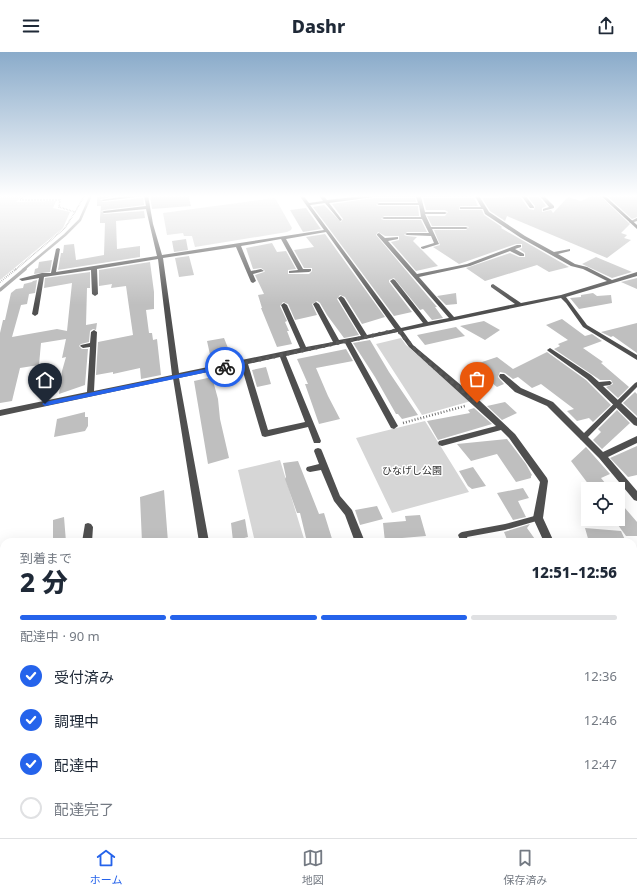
<!DOCTYPE html>
<html lang="ja">
<head>
<meta charset="utf-8">
<style>
	:root { --surface:#fff; --page:#f2f2f3; --text:#1f2937; --muted:#747a83; --line:#e0e1e3; --accent:#2563eb }
	body { margin:0; font-family:"Noto Sans","Noto Sans JP",sans-serif; background:var(--page); color:var(--text); height:100vh; display:flex; flex-direction:column; font-size:15px; white-space:nowrap }
	* { box-sizing:border-box; margin:0 }
	p { font-size:13px; color:var(--muted) }
	.icon { flex:none; width:22px; height:22px; fill:none; stroke:currentColor; stroke-width:2; stroke-linecap:round; stroke-linejoin:round }
	.map { position:relative; flex:1; overflow:hidden }
	.drawer { position:absolute; left:0px; top:486px; width:637px; height:300px; display:flex; flex-direction:column; background:var(--surface); border-radius:12px 12px 0 0; box-shadow:0 4px 16px #0002 }
	.drawer>* { flex:none }
	.fabs { position:absolute; left:581px; top:430px; display:grid; gap:8px }
	.fabs a { display:grid; place-items:center; width:44px; height:44px; border-radius:0px; background:var(--surface); box-shadow:0 4px 16px #0002; font-size:20px }
	.pin { position:absolute; display:grid; place-items:center; width:34px; height:34px; color:#fff; margin:-41px -17px; border-radius:50% 50% 50% 0; rotate:-45deg; box-shadow:0 0 4px #0007 }
	.pin .icon { rotate:45deg }
	.courier { position:absolute; display:grid; place-items:center; width:40px; height:40px; margin:-20px; border:3px solid #2563eb; border-radius:50%; background:#fff; color:#222; box-shadow:0 1px 5px #0007 }
	.summary em { font-style:normal; font-weight:800 }
	.summary div { display:flex; flex-direction:column-reverse }
	.summary { display:flex; align-items:center; justify-content:space-between; height:68px; padding:0 20px }
	h1 { font-size:26px; font-weight:800; line-height:30px }
	.bar { display:grid; grid-template-columns:repeat(4,1fr); gap:6px 4px; align-content:center; height:48px; padding:0 20px }
	.bar i { height:5px; border-radius:3px; background:var(--line) }
	.bar .current { background:var(--accent) }
	.bar p { grid-column:span 4 }
	ol { padding:0 20px; list-style:none }
	li { display:flex; align-items:center; gap:12px; height:44px }
	li p { margin-inline-start:auto }
	li .icon { padding:4px; border-radius:50%; background:var(--accent); color:#fff; stroke-width:4 }
	li:last-child { color:var(--muted) }
	li i { width:22px; height:22px; border:2px solid var(--line); border-radius:50% }
	header { display:flex; justify-content:space-between; align-items:center; height:52px; padding:0 20px; background:var(--surface); font-size:18px; font-weight:800 }
	.tab-bar { display:flex; justify-content:space-around; align-items:center; height:56px; border-top:1px solid var(--line); background:var(--surface); font-size:11px; color:var(--muted) }
	.tab-bar a { display:grid; justify-items:center; gap:2px }
	.tab-bar .current { color:var(--accent) }
	.map>svg:first-child { display:block }
</style>
</head>
<body>
<header><svg class="icon" aria-label="menu" viewBox="0 0 24 24"><path d="M4 6h16M4 12h16M4 18h16"/></svg>Dashr<svg class="icon" aria-label="share" viewBox="0 0 24 24"><path d="M12 15V3M7 8l5-5 5 5M5 13v7h14v-7"/></svg></header>
<div class="map">
<svg width="637" height="786" viewBox="0 0 637 786">
	<rect width="100%" height="100%" fill="#fff"/>
	<path fill="#d6d6d6" d="M0 143H23L16 150 56 149 53 156 70 160 63 176 0 228Z
		M275 146 292 176 291 178 287 180 195 195 192 184H184L183 181 167 183 163 161Z
		M401 286 406 293 471 349 422 363 376 292Z
		M425 369 469 440 392 461 356 386Z
		M280 408 305 490H255L238 418Z"/>
	<g fill="none" stroke-linecap="round" stroke-linejoin="round">
		<path stroke="#9d9d9d" stroke-width="2.5" d="M23 218 65 183 80 168 91 143"/>
		<path stroke="#9d9d9d" stroke-width="3.5" d="M0 238 25 217"/>
	</g>
	<path fill="#bfbfbf" d="M97 143H123L100 147 103 150 143 146 144 153 104 158 101 159 104 162 144 159 145 166 116 169 117 197 140 194V205L58 218 61 201H63L64 193 74 192 76 208 104 203 105 171H100V166L101 154H97Z
		M150 143H188L191 154 152 157Z
		M593 143H599L630 172 621 181 627 183 624 186 631 188 607 206 507 164 505 169 490 159 482 146 520 145 529 157 534 158 535 154 528 145H539L546 154 542 156V160L551 158 553 161 568 145 581 149Z
		M606 143H637V165L632 167Z
		M374 146H415L416 150H379L376 153 379 154H418L419 164H384L381 167 384 168H421L427 180H407L404 183 407 184 417 185 413 189 438 214 416 219 391 190 399 188V184H385L378 180 376 183 437 255H435L443 266 432 268 423 257 420 258 394 226 389 228V230L412 260 394 264 313 155 324 153 341 170 343 167 332 152Z
		M423 146H474L478 154H460L459 158H482L484 163 502 175 501 176 569 215 549 220 537 213 485 229 466 216 510 201 519 205H525V201L519 197 522 196V192H516L459 212 433 195 440 193 434 178H466L469 175 466 174H432L427 164H445L448 160 445 158H426Z
		M306 156 321 177 303 180 290 158Z
		M325 182 385 265 362 272 345 245 340 243 337 247 359 283 344 286 327 263 320 251 317 249 312 252 317 263 295 268 288 252 283 250 280 254 287 269 285 270 289 279H287L292 292 277 295 261 256H262L258 243 264 242 255 223 264 220 265 219 261 216 253 217 246 196 272 191 277 200 286 199 296 217 288 218V222H309L312 219V216H304L294 198 314 195 306 185Z
		M186 187 188 198 174 200 172 189Z
		M189 204 194 223 179 225 175 206Z
		M596 205 632 220 612 226 582 212Z
		M52 208 50 220 34 222 35 217 38 216 39 210Z
		M150 210 154 240V257L146 258 149 281H152L153 288 157 287 161 323 141 327 140 316 113 322V320L96 323 98 290 133 283 126 234 111 236 112 232 99 234V218Z
		M90 220V236H87L86 273 97 271 96 278 93 277 90 279 89 290 81 292 79 294 82 297H88L85 333 59 342 62 319 66 305 62 306 66 287 41 291 39 313 20 316 12 349 0 351V281L3 268H5L11 241 16 237 23 236 24 232 32 230 33 229 37 228 35 241 29 242 27 252 21 253 12 285 57 277 67 279 72 231 44 236 45 226Z
		M637 226V237L621 230Z
		M456 241 457 252 446 253 437 244Z
		M593 241 597 244 611 243 612 251 579 257 570 246 581 245V243Z
		M562 267 585 284 592 282 602 289 583 296 603 310 601 311 629 335 618 346 606 335 613 332 611 328H600L554 297 560 294 558 292 568 288 546 273Z
		M484 269 500 278 485 288 460 274Z
		M637 271V301L613 284 611 285 601 280Z
		M456 275 465 284 425 293 417 283Z
		M224 286 228 296 226 304 211 307 207 289Z
		M370 288 389 320 418 363 402 367 398 362H396L375 325 353 291Z
		M346 297 353 309 316 316 328 344 340 367 319 372 305 332H308L297 307Z
		M547 300 586 328 611 353 593 370 589 366 577 369 567 359 574 357 541 332 532 336 518 325 513 327 505 321 500 320 498 325 504 332 497 335 470 314 497 305 513 317Z
		M266 315 271 332 257 335 252 318Z
		M212 325 218 347 220 367 229 406 208 412 194 329Z
		M635 340 637 342V364L623 351Z
		M505 350 517 361 502 368 487 354Z
		M474 356 492 372 438 388 427 369 470 361 468 358Z
		M617 358 630 371 602 397 593 388 601 380 598 377Z
		M85 360V365H88V374L85 379 54 385 57 367Z
		M507 387 526 412 532 423 531 424V426L516 430 497 402 471 409 457 392Z
		M637 394V423L628 425 610 406Z
		M586 395 610 422 601 426 610 437H592L571 409Z
		M298 409 319 462 324 461 333 490H307L300 461H297L285 427 286 425 283 411Z
		M473 415 486 434 472 437 468 434 459 419Z
		M523 436 529 446 518 449 526 465 513 468 497 441Z
		M164 438 168 490H142L140 445Z
		M618 448 637 470V484H626L618 473Z
		M377 454 383 467 360 473 355 458Z
		M420 463 426 484 402 486 401 490H385L383 471 406 469 405 464Z
		M64 465 66 490H53V468Z
		M245 467 248 485 233 489 231 471Z
		M530 472 527 476 537 490H508L504 480Z
		M585 476 621 479 626 490H589Z"/>
	<g fill="none" stroke-linecap="round" stroke-linejoin="round">
		<path stroke="#717171" stroke-width="1.5" stroke-dasharray="0.5 1" stroke-linecap="butt" d="M75 160 85 143
			M15 218 65 176 75 160 59 155 60 148H20L26 143"/>
		<path stroke="#717171" stroke-width="2" stroke-dasharray="0.5 1.5" stroke-linecap="butt" d="M0 230 16 217"/>
		<path stroke="#717171" stroke-width="2.5" stroke-dasharray="1 2" stroke-linecap="butt" d="M403 371 465 354"/>
		<path fill="#4f4f4f" fill-rule="evenodd" d="M637 330V335L585 388H581L580 386 581 384 635 331Z
			M538 463 540 464 541 466 540 468 505 478 467 485 469 490H461L458 483 460 481 462 480 505 472Z
			M611 782H622L623 786H612Z"/>
		<path fill="#4f4f4f" fill-rule="evenodd" d="M133 143H148L153 172 162 203 324 178 299 143H303L309 151 323 149 319 143H323L327 148 372 143H512L510 144H479L489 160 525 184 554 200 570 197V199L558 202 575 212 587 215 612 228 637 220V224L566 245 587 273 637 303V308L583 275 566 251 561 246 403 279 413 293 480 349 515 382 547 426 548 429 543 466 554 490H544L533 466 540 430 509 386 501 378 442 394 439 393 438 391 439 389 496 374 409 295 398 280 351 290 398 374 394 377 391 376 345 291 286 304 321 389 320 391H314L308 375 265 385 262 384 241 313 179 326 176 328 173 327 0 364V358L87 340 90 295 83 296 80 294 81 293 90 291 91 280 94 278 97 280 94 339 172 323 158 207 97 217 98 242 95 244 92 242 91 218 44 225 38 262 35 264 32 262 39 226 22 229 19 227 42 221H51L56 197 58 196 60 197 56 220 157 204 146 157 104 161 102 160 104 159 146 154 144 144 103 149 101 148ZM475 144 481 155H460V157H483L485 162 521 186 571 214 583 217 607 229 561 243 521 251 493 232 491 233V235L515 252 454 265 419 225 470 214 510 199 520 204H524V202L515 197 521 195V193H517L467 212 417 222 388 189 398 187V185L385 186 379 181 377 182V183L449 266 428 270 395 228 393 227 390 229 423 271 401 276 310 153 325 151 340 169 342 168 329 151 374 145H416L418 151H379L377 152 379 153H419L421 165H384L382 166 384 167H422L429 181H407L405 182 407 183 431 184 434 191 421 195V196L423 197 439 192 432 177H466L468 176 466 175H431L425 162H445L447 161 445 160H425L421 145ZM326 180 395 277 367 283 344 246 341 244 338 246 361 284 339 288 319 252 316 250 313 252 333 290 306 295 287 253 284 251 281 253 300 296 179 321 163 206 236 195 251 230 253 231 256 229 253 222 264 219 261 217 251 219 241 194 281 187 298 218 289 219V221L309 220 311 219V217H303L286 187ZM280 305 305 370 268 378 248 312Z
			M521 143H525L534 155V156H530Z
			M539 143H543L554 154V156L543 159V157L549 155Z
			M637 166V169L631 171 629 170Z
			M550 296 591 323 599 330 610 329 612 331 610 333 603 334 637 366V374L634 373 587 327 548 299 547 298Z
			M500 322H504L521 336 553 350 603 400 637 384V391L608 405 637 439V449L634 448 599 406 547 354 515 340 500 326 499 324Z
			M318 396 321 397 322 399 340 444 352 458 365 490H355L345 463 334 449 321 418 310 420 307 419 306 417 307 415 319 412 314 399 315 397Z
			M88 471 91 472 93 475 92 490H82L85 472Z
			M633 527H637V537H633Z
			M633 612 637 614V634L633 632Z
			M4 743V767L0 769V745Z
			M105 782H119V786H105Z"/>
		<path fill="#4f4f4f" fill-rule="evenodd" d="M174 324H176L179 326 209 490H199L173 326Z
			M0 661H4V673H0Z
			M243 782H257L258 786H244Z"/>
		<path fill="#1c1c1c" fill-rule="evenodd" d="M600 143H604L637 173V177Z"/>
	</g>
	<linearGradient id="sky" x2="0" y2="1"><stop stop-color="#8aabca"/><stop offset="0.57" stop-color="#fff"/><stop offset="1" stop-color="#fff" stop-opacity="0"/></linearGradient>
	<rect width="637" height="253" fill="url(#sky)"/>
	<path fill="#2563eb" d="M225 313 228 315 227 316 45 354 42 352 45 350Z"/>
	<g fill="none" stroke-linecap="round" stroke-linejoin="round">
		<path stroke="#595959" stroke-width="4" stroke-dasharray="0 7.2" d="M225 315 398 278C420 306 450 328 477 351"/>
	</g>
	<g text-anchor="middle" stroke-width="3" stroke-linejoin="round" paint-order="stroke">
		<g font-size="10" fill="#2d2d2d" stroke="#fff">
			<text x="412" y="422">ひなげし公園</text>
		</g>
	</g>
</svg>
<div class="fabs">
<a><svg class="icon" aria-label="locate" viewBox="0 0 24 24"><circle cx="12" cy="12" r="6"/><path d="M12 2v4M12 18v4M2 12h4M18 12h4"/></svg></a>
</div>
<div class="pin" style="left:477px;top:351px;background:#ea580c"><svg class="icon" aria-label="bag" viewBox="0 0 24 24"><path d="M5 8h14l-1 12H6zM9 8a3 3 0 0 1 6 0"/></svg></div>
<div class="pin" style="left:45px;top:352px;background:#1f2937"><svg class="icon" aria-label="home" viewBox="0 0 24 24"><path d="M3 11l9-7 9 7M6 9v11h12V9"/></svg></div>
<div class="courier" style="left:225px;top:315px"><svg class="icon" aria-label="bike" viewBox="0 0 24 24"><circle cx="6" cy="16" r="4"/><circle cx="18" cy="16" r="4"/><path d="M6 16l4-8h5l3 8M10 8l3 8H6M13 5h3"/></svg></div>
<section class="drawer">
<div class="summary"><div><h1>2 分</h1><p>到着まで</p></div><em>12:51–12:56</em></div>
<div class="bar"><i class="current"></i><i class="current"></i><i class="current"></i><i></i><p>配達中 · 90 m</p></div>
<ol>
<li><svg class="icon" aria-label="check" viewBox="0 0 24 24"><path d="M5 12l5 5 9-10"/></svg>受付済み<p>12:36</p></li>
<li><svg class="icon" aria-label="check" viewBox="0 0 24 24"><path d="M5 12l5 5 9-10"/></svg>調理中<p>12:46</p></li>
<li><svg class="icon" aria-label="check" viewBox="0 0 24 24"><path d="M5 12l5 5 9-10"/></svg>配達中<p>12:47</p></li>
<li><i></i>配達完了</li>
</ol>
</section>
</div>
<nav class="tab-bar">
<a class="current"><svg class="icon" aria-label="home" viewBox="0 0 24 24"><path d="M3 11l9-7 9 7M6 9v11h12V9"/></svg>ホーム</a>
<a><svg class="icon" aria-label="map" viewBox="0 0 24 24"><path d="M3 6l6-2 6 2 6-2v14l-6 2-6-2-6 2zM9 4v14M15 6v14"/></svg>地図</a>
<a><svg class="icon" aria-label="saved" viewBox="0 0 24 24"><path d="M7 4h10v16l-5-4-5 4z"/></svg>保存済み</a>
</nav>
</body>
</html>
